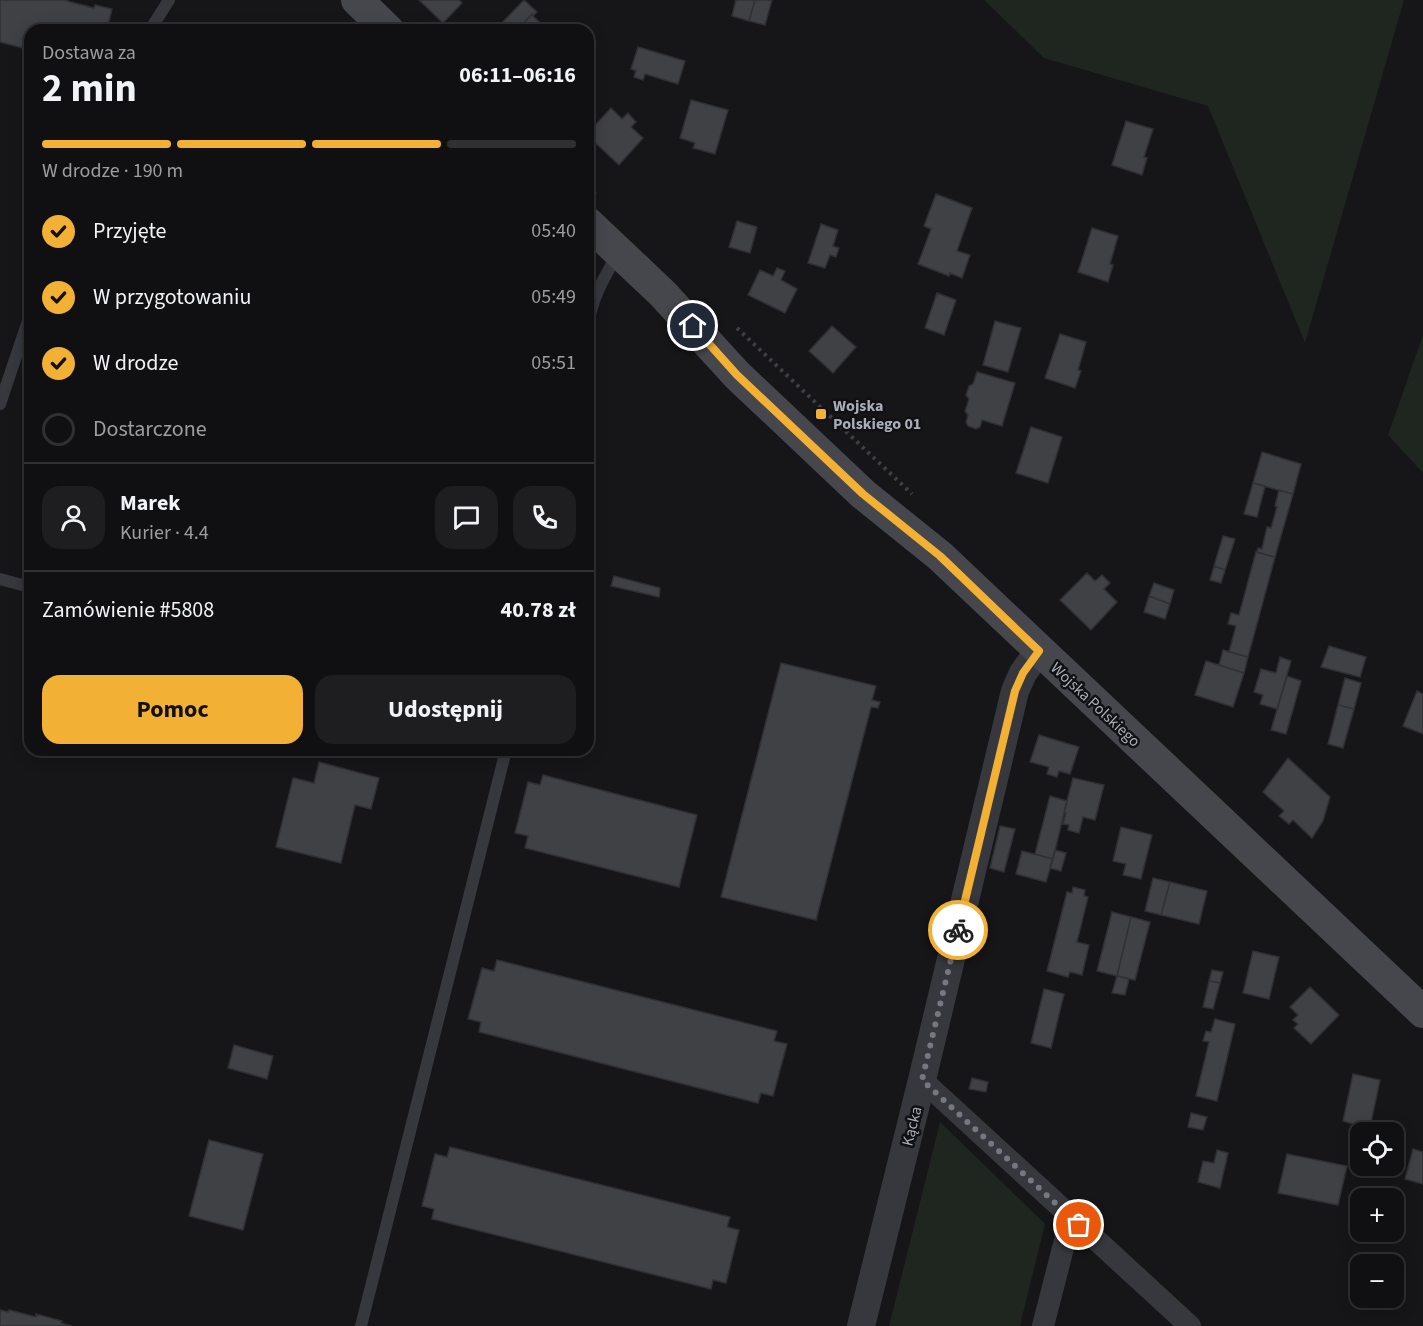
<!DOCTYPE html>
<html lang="pl">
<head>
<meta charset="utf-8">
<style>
	:root { --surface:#101012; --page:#1e1e20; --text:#f1f3f6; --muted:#9c9d9f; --line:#303032; --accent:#f2b134 }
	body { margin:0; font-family:"Source Sans 3",sans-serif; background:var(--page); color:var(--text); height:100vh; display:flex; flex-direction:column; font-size:22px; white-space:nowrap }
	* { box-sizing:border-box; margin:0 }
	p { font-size:20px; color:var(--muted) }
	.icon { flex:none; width:33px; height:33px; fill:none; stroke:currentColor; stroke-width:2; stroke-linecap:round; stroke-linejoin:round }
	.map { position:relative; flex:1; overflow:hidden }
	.panel { position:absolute; left:24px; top:24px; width:570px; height:732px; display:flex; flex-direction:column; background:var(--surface); border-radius:18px; box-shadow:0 3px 15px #0003,0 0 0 2px var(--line) }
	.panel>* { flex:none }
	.tools { position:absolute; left:1350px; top:1122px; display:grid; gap:12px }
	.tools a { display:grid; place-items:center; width:54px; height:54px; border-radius:12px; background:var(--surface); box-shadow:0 3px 15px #0003,0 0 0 2px var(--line); font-size:30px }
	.pin { position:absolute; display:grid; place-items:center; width:51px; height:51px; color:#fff; margin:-26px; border:3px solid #fff; border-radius:50%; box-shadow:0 2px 6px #0007 }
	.courier { position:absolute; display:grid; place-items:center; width:60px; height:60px; margin:-30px; border:4px solid #f2b134; border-radius:50%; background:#fff; color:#222; box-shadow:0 2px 8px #0007 }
	.summary em { font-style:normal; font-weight:700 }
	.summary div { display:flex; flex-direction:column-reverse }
	.summary { display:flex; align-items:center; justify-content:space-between; height:102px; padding:0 18px }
	h1 { font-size:39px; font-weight:700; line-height:45px }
	.bar { display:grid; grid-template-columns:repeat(4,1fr); gap:9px 6px; align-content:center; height:72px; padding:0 18px }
	.bar i { height:8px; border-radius:4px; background:var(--line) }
	.bar .active { background:var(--accent) }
	.bar p { grid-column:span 4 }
	.line { display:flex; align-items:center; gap:15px; padding:0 18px; border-top:2px solid var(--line) }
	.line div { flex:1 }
	.round { display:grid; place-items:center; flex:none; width:63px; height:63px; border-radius:18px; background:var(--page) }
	ol { padding:0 18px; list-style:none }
	li { display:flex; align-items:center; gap:18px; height:66px }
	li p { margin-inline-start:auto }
	li .icon { padding:6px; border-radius:50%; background:var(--accent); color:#111; stroke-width:4 }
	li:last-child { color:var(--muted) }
	li i { width:33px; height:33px; border:3px solid var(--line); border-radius:50% }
	.primary-button { display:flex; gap:12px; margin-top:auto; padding:12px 18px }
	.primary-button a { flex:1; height:69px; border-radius:18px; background:var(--accent); color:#111; font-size:24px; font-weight:700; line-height:69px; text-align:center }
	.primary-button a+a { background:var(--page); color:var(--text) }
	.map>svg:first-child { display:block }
</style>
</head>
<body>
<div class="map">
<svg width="1423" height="1326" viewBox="0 0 1423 1326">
	<rect width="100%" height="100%" fill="#161618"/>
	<path fill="#1e261f" d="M984 0H1404L1305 343 1208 106 1044 58Z
		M1423 335V473L1388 435Z
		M940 1122 1045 1224 1020 1326H889Z"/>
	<path fill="#404145" stroke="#303034" stroke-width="1.5" d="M0 0H68L67 1 94 8 95 5 112 9 107 30H30V50L0 42Z
		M419 0H459L462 3 443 23Z
		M524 0 537 12 533 16 532 14 517 30H501L498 27Z
		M736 0H755L749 21 732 16Z
		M755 0H772L765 25 749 21Z
		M532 14 533 16 548 30H517Z
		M638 47 685 61 678 84 645 74 643 80 634 77 636 71 631 69Z
		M691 100 728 110 715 154 693 148 695 143 680 138Z
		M611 108 622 119 628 113 636 122 631 127 643 138 619 165 588 136V133Z
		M1126 121 1153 129 1144 157 1147 158 1142 175 1112 165Z
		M936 194 972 208 957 251 970 255 962 278 950 273 949 276 918 264 931 229 924 226Z
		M737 221 757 227 750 253 729 247Z
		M821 224 838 230 833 246 839 248 836 257 830 255 825 268 808 263Z
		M1092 228 1118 236 1110 264 1113 265 1108 282 1078 272Z
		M777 268 785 271 781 280 797 289 785 313 748 295 760 270 773 276Z
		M937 293 956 300 944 335 925 328Z
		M995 321 1021 328 1008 372 983 365Z
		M832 326 856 347 833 373 809 351Z
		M1060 334 1086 342 1078 370 1081 371 1075 388 1045 378Z
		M977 372 1015 383 1002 426 982 420 980 427 976 429 968 426 966 422 968 415 965 411 969 399 966 395 969 386 973 384Z
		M1031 427 1062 437 1048 483 1016 473Z
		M1262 452 1301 464 1293 494 1253 483Z
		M1253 483 1265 486 1257 517 1244 514Z
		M1279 490 1293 494 1275 557 1257 552 1258 548 1262 549 1267 527 1271 528 1277 507 1275 506Z
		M1223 536 1235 539 1225 570 1214 566Z
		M1256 552 1275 557 1248 657 1229 652 1236 626 1228 624 1231 613 1239 615Z
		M1214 566 1225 570 1221 583 1210 580Z
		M1087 573 1095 581 1102 575 1110 583 1104 589 1117 602 1091 630 1060 600Z
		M614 576 660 588 659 597 611 586Z
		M1154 583 1174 590 1170 604 1149 596Z
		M1149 596 1170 604 1165 619 1144 612Z
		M1329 646 1366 657 1360 677 1321 667Z
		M1223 650 1248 657 1244 673 1219 665Z
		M1280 657 1291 661 1277 709 1260 704 1263 695 1254 692 1261 669 1276 673Z
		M1206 661 1244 673 1233 707 1195 695Z
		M781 663 876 686 872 700 880 702 878 708 871 707 816 920 721 897Z
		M1287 676 1301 681 1286 734 1271 730Z
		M1345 678 1361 683 1354 709 1338 705Z
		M1417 691 1423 694V734L1403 726Z
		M1338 705 1354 709 1343 748 1328 744Z
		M1039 735 1079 747 1070 774 1059 771 1057 777 1047 774 1049 767 1030 762Z
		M1288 758 1330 797 1323 821 1312 838 1293 820 1289 824 1279 816 1284 811 1263 792Z
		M319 762 379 778 371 809 355 805 341 863 276 847 293 778 314 783Z
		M543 775 697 815 679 887 525 848 528 836 515 833 528 782 540 785Z
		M1073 778 1104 785 1095 820 1083 817 1079 833 1068 830 1069 825 1063 824 1066 813 1064 812Z
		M1050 796 1067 801 1053 859 1035 854Z
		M1000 826 1015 829 1004 872 990 868Z
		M1121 827 1152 835 1141 879 1123 875 1126 864 1113 861Z
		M1055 850 1066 853 1061 871 1050 868Z
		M1022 851 1053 859 1046 882 1016 874Z
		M1153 878 1170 882 1161 915 1145 911Z
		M1170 882 1207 891 1199 924 1161 915Z
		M1073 887 1085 890 1084 896 1088 897 1077 942 1089 945 1082 975 1070 972 1068 977 1047 971 1067 892 1072 893Z
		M1112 912 1131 917 1117 976 1097 971Z
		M1131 917 1150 922 1135 980 1117 976Z
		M1253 951 1279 957 1269 999 1243 993Z
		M497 960 777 1031 774 1041 787 1044 773 1096 761 1093 758 1103 479 1032 481 1022 468 1019 482 968 494 971Z
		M1212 970 1223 972 1220 983 1209 981Z
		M1117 976 1129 979 1125 995 1112 993Z
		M1209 981 1220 983 1213 1009 1203 1007Z
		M1310 987 1339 1015 1311 1044 1294 1028 1298 1024 1293 1020 1298 1015 1290 1007Z
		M1044 989 1064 994 1051 1048 1031 1043Z
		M1215 1019 1235 1024 1217 1101 1196 1096 1209 1042 1203 1041 1206 1031 1211 1032Z
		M234 1045 273 1056 267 1079 228 1068Z
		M1353 1074 1380 1080 1369 1132 1360 1133 1352 1131 1353 1124 1343 1121Z
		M972 1078 988 1082 986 1092 969 1089Z
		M1191 1113 1207 1117 1203 1130 1188 1127Z
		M209 1140 263 1154 243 1230 189 1216Z
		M450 1147 730 1217 727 1227 739 1230 726 1283 713 1280 711 1289 432 1219 434 1209 422 1206 435 1154 447 1157Z
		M1413 1149 1423 1152V1184L1405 1179Z
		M1217 1150 1228 1153 1220 1188 1198 1182 1203 1161 1214 1163Z
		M1287 1154 1347 1166 1338 1205 1278 1193Z
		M0 1310 8 1312 9 1310 36 1317V1314L62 1321 61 1323 72 1326H0Z"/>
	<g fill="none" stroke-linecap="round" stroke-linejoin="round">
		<path stroke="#3d3f44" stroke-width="4" stroke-dasharray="3 4.5" stroke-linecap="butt" d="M416 23 423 30
			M588 187 596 195
			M737 328 912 494"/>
		<path stroke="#37383d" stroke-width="12" d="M150 30 169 0
			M588 324C593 296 604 278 618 253
			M0 404 30 315
			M0 579 30 587
			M361 1326 506 750"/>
		<path stroke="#37383d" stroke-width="22" d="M922 1080 1190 1326
			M1043 1326 1071 1217"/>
		<path stroke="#37383d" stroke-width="28" d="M861 1326 922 1080 1015 691 1023 673 1039 651"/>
		<path stroke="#45474d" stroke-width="32" d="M357 0 388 30
			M588 223 663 294 737 375 863 494 940 556 1423 1012"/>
	</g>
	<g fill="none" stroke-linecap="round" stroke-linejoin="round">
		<path stroke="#757880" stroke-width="6" stroke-dasharray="0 10.8" d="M958 930 922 1080 1079 1225"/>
		<path stroke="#f2b134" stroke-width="8" d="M693 326 737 375 863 494 940 556 1039 651 1023 673 1015 691 958 930"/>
	</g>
	<rect fill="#f2b134" stroke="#111113" stroke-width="2" x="815" y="408" width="12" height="12" rx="3"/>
	<g text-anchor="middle" stroke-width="5" stroke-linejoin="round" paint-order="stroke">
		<g font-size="16" font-weight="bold" fill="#a8adb8" stroke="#111113" text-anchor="start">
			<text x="833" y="411">Wojska<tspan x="833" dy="18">Polskiego 01</tspan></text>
		</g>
		<g font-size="16" fill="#a8adb8" stroke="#111113">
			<text transform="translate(1096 704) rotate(43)" y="6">Wojska Polskiego</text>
			<text transform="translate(911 1126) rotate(-76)" y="6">Kącka</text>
		</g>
	</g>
</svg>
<div class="tools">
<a><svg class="icon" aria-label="locate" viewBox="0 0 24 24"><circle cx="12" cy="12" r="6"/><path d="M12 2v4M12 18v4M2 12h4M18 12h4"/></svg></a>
<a>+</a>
<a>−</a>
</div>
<div class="pin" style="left:1079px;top:1225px;background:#ea580c"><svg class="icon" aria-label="bag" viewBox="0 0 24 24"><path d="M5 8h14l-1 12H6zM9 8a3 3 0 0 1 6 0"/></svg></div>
<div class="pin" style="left:693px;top:326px;background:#1f2937"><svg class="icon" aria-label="home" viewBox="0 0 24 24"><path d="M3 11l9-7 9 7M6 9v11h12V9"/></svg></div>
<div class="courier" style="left:958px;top:930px"><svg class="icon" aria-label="bike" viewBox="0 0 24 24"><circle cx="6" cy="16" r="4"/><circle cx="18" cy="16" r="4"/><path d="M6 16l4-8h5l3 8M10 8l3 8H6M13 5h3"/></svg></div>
<section class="panel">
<div class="summary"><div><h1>2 min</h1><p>Dostawa za</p></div><em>06:11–06:16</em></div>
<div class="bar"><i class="active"></i><i class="active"></i><i class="active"></i><i></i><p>W drodze · 190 m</p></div>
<ol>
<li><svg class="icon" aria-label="check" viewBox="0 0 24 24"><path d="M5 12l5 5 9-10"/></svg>Przyjęte<p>05:40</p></li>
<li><svg class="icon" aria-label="check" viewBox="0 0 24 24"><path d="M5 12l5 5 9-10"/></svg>W przygotowaniu<p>05:49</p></li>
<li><svg class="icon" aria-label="check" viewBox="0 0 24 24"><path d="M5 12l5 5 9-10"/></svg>W drodze<p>05:51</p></li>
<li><i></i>Dostarczone</li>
</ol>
<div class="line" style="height:108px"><a class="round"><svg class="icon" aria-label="person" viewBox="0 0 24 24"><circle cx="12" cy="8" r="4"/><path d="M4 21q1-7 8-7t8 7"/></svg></a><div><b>Marek</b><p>Kurier · 4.4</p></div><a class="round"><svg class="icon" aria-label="chat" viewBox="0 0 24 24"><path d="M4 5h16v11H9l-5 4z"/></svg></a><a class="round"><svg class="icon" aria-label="phone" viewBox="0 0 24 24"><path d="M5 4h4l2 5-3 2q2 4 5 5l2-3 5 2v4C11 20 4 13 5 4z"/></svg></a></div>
<div class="line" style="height:78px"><div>Zamówienie #5808</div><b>40.78 zł</b></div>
<div class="primary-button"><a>Pomoc</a><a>Udostępnij</a></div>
</section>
</div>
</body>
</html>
